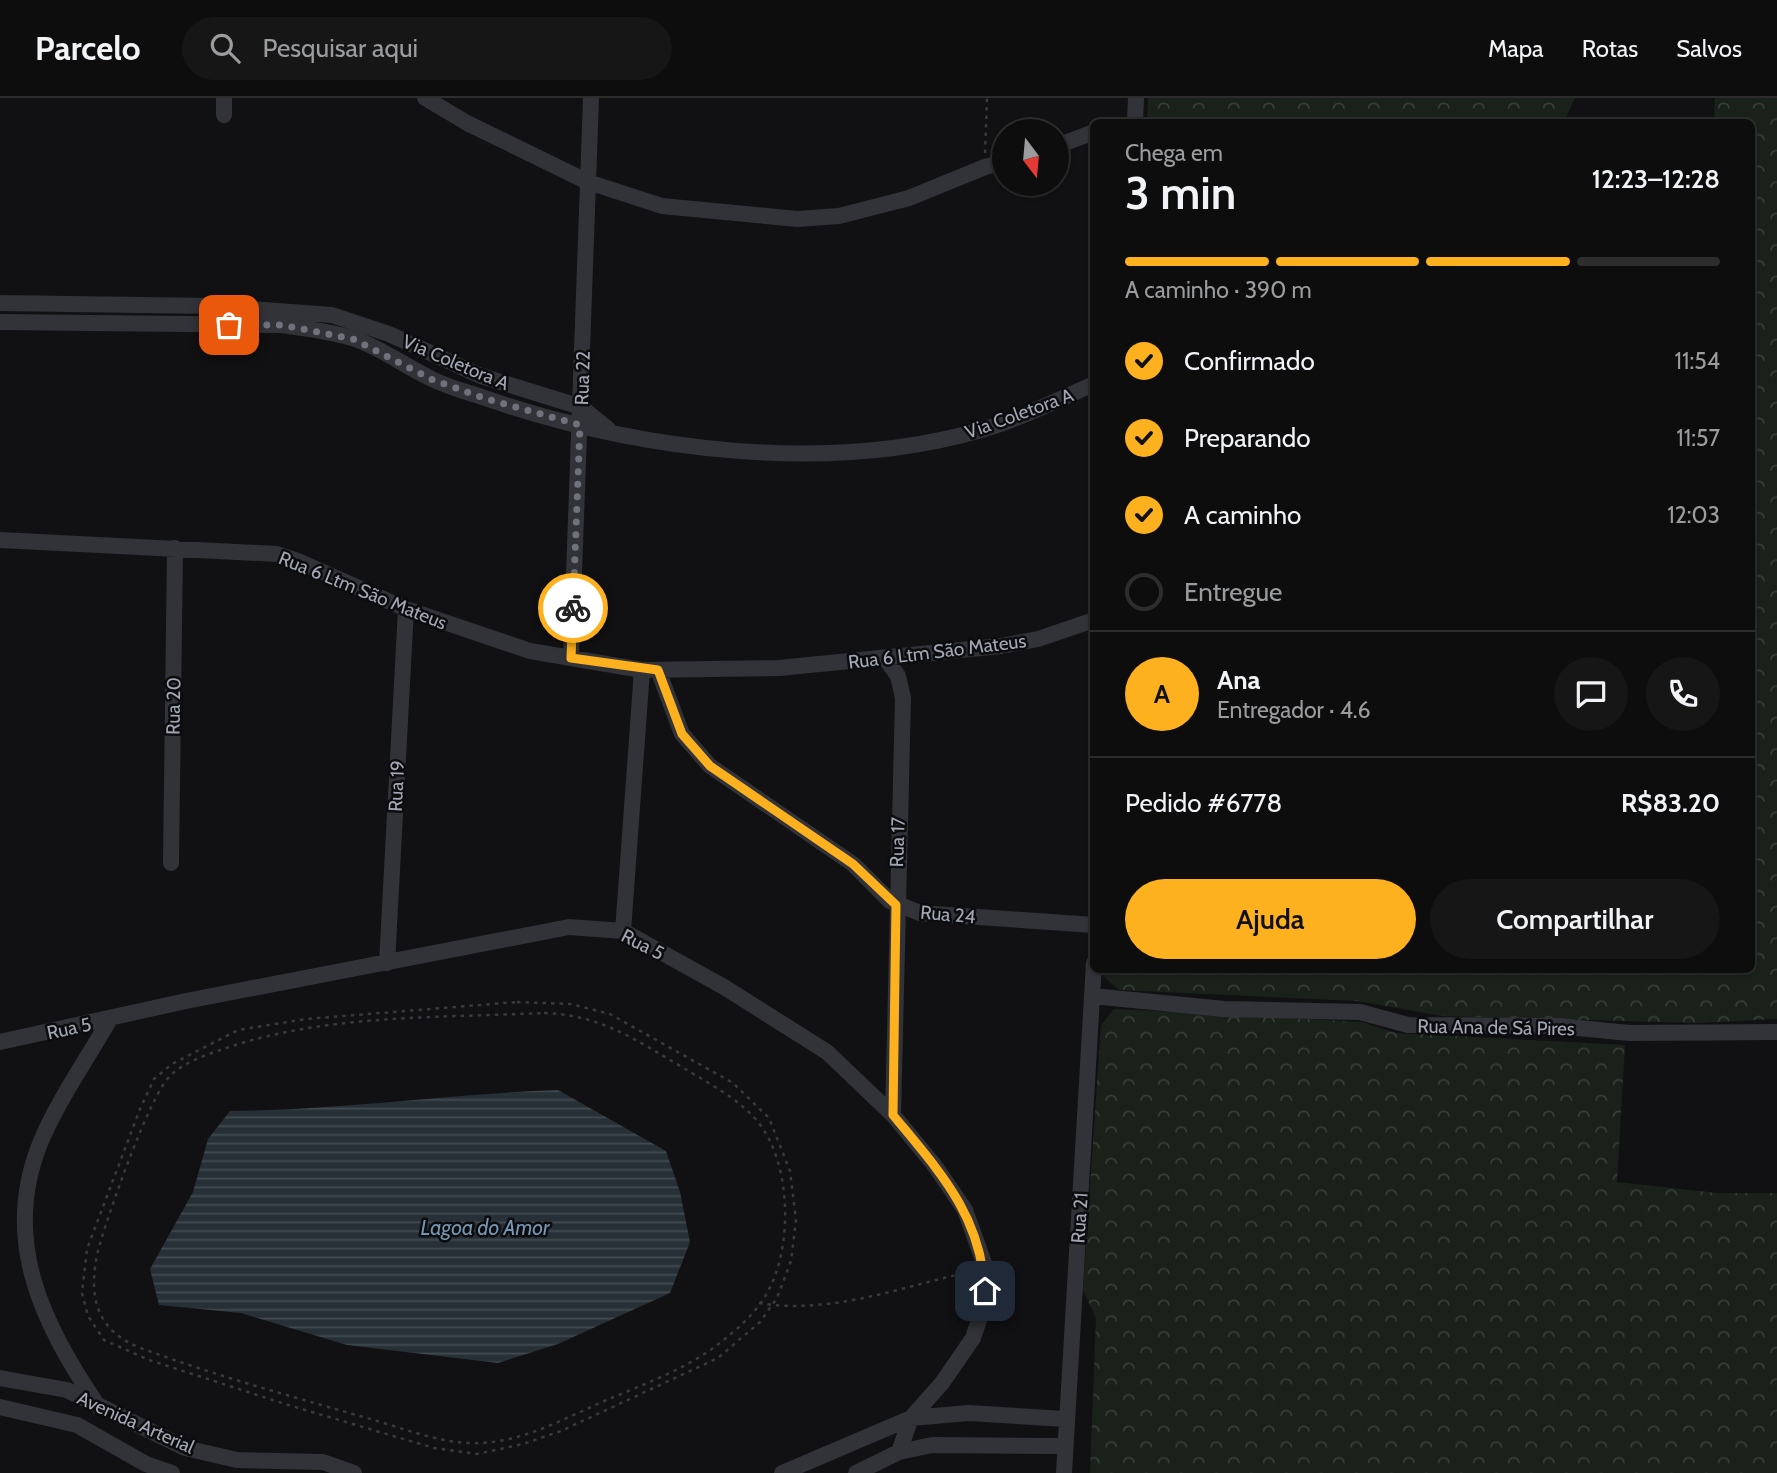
<!DOCTYPE html>
<html lang="pt">
<head>
<meta charset="utf-8">
<style>
	:root { --surface:#0d0d0e; --page:#161617; --text:#f1f3f6; --muted:#9a9c9e; --line:#2d2d2e; --accent:#feb11e }
	body { margin:0; font-family:Cabin,sans-serif; background:var(--page); color:var(--text); height:100vh; display:flex; flex-direction:column; font-size:26px; white-space:nowrap }
	* { box-sizing:border-box; margin:0 }
	p { font-size:23px; color:var(--muted) }
	.icon { flex:none; width:38px; height:38px; fill:none; stroke:currentColor; stroke-width:2; stroke-linecap:round; stroke-linejoin:round }
	.map { position:relative; flex:1; overflow:hidden }
	.panel { position:absolute; left:1090px; top:21px; width:665px; height:854px; display:flex; flex-direction:column; background:var(--surface); border-radius:10px; box-shadow:0 2px 5px #0004,0 0 0 2px var(--line) }
	.panel>* { flex:none }
	.needle { width:46px; rotate:164deg }
	.buttons { position:absolute; left:992px; top:21px; display:grid; gap:14px }
	.buttons a { display:grid; place-items:center; width:77px; height:77px; border-radius:50%; background:var(--surface); box-shadow:0 2px 5px #0004,0 0 0 2px var(--line); font-size:35px }
	.pin { position:absolute; display:grid; place-items:center; width:60px; height:60px; color:#fff; margin:-30px; border-radius:14px; box-shadow:0 4px 10px #0006 }
	.courier { position:absolute; display:grid; place-items:center; width:70px; height:70px; margin:-35px; border:5px solid #feb11e; border-radius:50%; background:#fff; color:#222; box-shadow:0 2px 9px #0007 }
	.summary em { font-style:normal; font-weight:600 }
	.summary div { display:flex; flex-direction:column-reverse }
	.summary { display:flex; align-items:center; justify-content:space-between; height:119px; padding:0 35px }
	h1 { font-size:46px; font-weight:600; line-height:52px }
	.bar { display:grid; grid-template-columns:repeat(4,1fr); gap:10px 7px; align-content:center; height:84px; padding:0 35px }
	.bar i { height:9px; border-radius:5px; background:var(--line) }
	.bar .selected { background:var(--accent) }
	.bar p { grid-column:span 4 }
	.line { display:flex; align-items:center; gap:18px; padding:0 35px; border-top:2px solid var(--line) }
	.line div { flex:1 }
	.round { display:grid; place-items:center; flex:none; width:74px; height:74px; border-radius:37px; background:var(--page) }
	ol { padding:0 35px; list-style:none }
	li { display:flex; align-items:center; gap:21px; height:77px }
	li p { margin-inline-start:auto }
	li .icon { padding:7px; border-radius:50%; background:var(--accent); color:#111; stroke-width:4 }
	li:last-child { color:var(--muted) }
	li i { width:38px; height:38px; border:4px solid var(--line); border-radius:50% }
	.button { display:flex; gap:14px; margin-top:auto; padding:14px 35px }
	.button a { flex:1; height:80px; border-radius:42px; background:var(--accent); color:#111; font-size:28px; font-weight:600; line-height:80px; text-align:center }
	.button a+a { background:var(--page); color:var(--text) }
	header { display:flex; align-items:center; gap:42px; box-sizing:border-box; height:98px; padding:0 35px; background:var(--surface); border-bottom:2px solid var(--line) }
	header strong { font-size:33px }
	nav { display:flex; gap:38px; margin-inline-start:auto; font-size:24px }
	.search { width:490px; height:63px; background:var(--page); display:flex; align-items:center; gap:18px; box-sizing:border-box; padding:0 24px; border-radius:38px; color:var(--muted); font-size:26px }
	.map>svg:first-child { display:block }
</style>
</head>
<body>
<header>
<strong>Parcelo</strong>
<div class="search"><svg class="icon" aria-label="search" viewBox="0 0 24 24"><circle cx="10" cy="10" r="6"/><path d="M15 15l6 6"/></svg>Pesquisar aqui</div>
<nav><a>Mapa</a><a>Rotas</a><a>Salvos</a></nav>
</header>
<div class="map">
<svg width="1777" height="1375" viewBox="0 0 1777 1375">
	<defs>
		<pattern id="forest-crowns" width="20" height="18" patternUnits="userSpaceOnUse" patternTransform="scale(1.75)"><rect width="20" height="18" fill="#19211a"/><path d="M2 6a3 3 0 1 1 6 0M12 15a3 3 0 1 1 6 0" fill="none" stroke="#373e39"/></pattern>
		<pattern id="water-rules" width="6" height="5" patternUnits="userSpaceOnUse" patternTransform="scale(1.75)"><rect width="6" height="5" fill="#273037"/><path d="M0 2.5h6" fill="none" stroke="#434b52"/></pattern>
	</defs>
	<rect width="100%" height="100%" fill="#111113"/>
	<path fill="url(#forest-crowns)" d="M1148 0H1575L1564 24H1147Z
		M1715 0H1777V921L1697 925 1442 918 1358 903 1119 892 1102 877 1103 872H1752V24H1714Z
		M1114 911 1362 924 1396 935 1625 947 1617 1084 1717 1095H1777V1375H1090L1096 1220 1083 1192 1101 927Z"/>
	<path fill="url(#water-rules)" d="M558 992 666 1053 680 1094 690 1144 670 1195 558 1246 498 1265 347 1247 241 1215 159 1207 150 1171 193 1094 208 1041 230 1013C342 1012 447 996 558 992Z"/>
	<g fill="none" stroke-linecap="round" stroke-linejoin="round">
		<path stroke="#383a3f" stroke-width="2.5" stroke-dasharray="3.5 5" stroke-linecap="butt" d="M985 55 987 0
			M517 904 571 906 610 916 733 985 769 1020 790 1073 796 1122 791 1163 777 1200 760 1224 718 1260 561 1333 523 1346 477 1356 434 1350 285 1306 149 1262 104 1242 88 1218 82 1195 87 1151 140 1011 154 981 172 966 238 932 306 921Z
			M544 915C601 917 634 941 682 969 708 985 738 1000 758 1024 792 1066 793 1150 767 1195 758 1212 741 1228 726 1240 691 1270 644 1286 602 1304 564 1321 524 1343 481 1345 443 1347 403 1330 367 1320 290 1298 213 1277 138 1249 95 1231 88 1196 98 1153 106 1122 150 995 171 977 185 964 206 957 223 951 324 916 438 920 544 915Z
			M759 1205C830 1217 901 1189 969 1174"/>
		<path stroke="#323338" stroke-width="16" d="M224 0V17
			M425 0 467 25 588 84 662 108 797 121 839 118 909 100 985 69 1004 64
			M1135 24 1136 0
			M1057 48 1094 34
			M0 205 212 208 332 217 389 236 481 278 581 309 608 331
			M0 224 282 227C306 231 331 233 355 241 381 250 405 268 430 280 447 289 467 294 485 300 635 352 826 377 981 332 1020 321 1057 302 1094 286
			M0 442 277 456 298 463 406 511 530 553 642 572 779 570 1001 548 1038 541 1094 522
			M571 560 591 0
			M885 560 898 578 903 600 893 1017
			M658 572 682 636 710 668 853 766 890 803 920 815 1094 827
			M171 765 175 450
			M623 833 642 572
			M387 865 406 511
			M1092 898 1224 911 1360 914 1408 927 1559 928 1629 935 1777 934
			M0 944 186 903 569 829 623 833 724 889 827 954 893 1017 935 1068 965 1112 984 1165 985 1193 980 1219 973 1240 942 1285 911 1320 899 1354
			M0 1280 67 1292 185 1350 237 1362 323 1364 354 1375
			M98 1308C43 1226 0 1142 41 1043 59 1001 87 961 110 921
			M0 1309 77 1327 146 1366 172 1375
			M782 1375 911 1320 969 1315 1065 1321
			M856 1375 899 1354 932 1347 1064 1348
			M1064 1375 1094 865"/>
	</g>
	<g fill="none" stroke-linecap="round" stroke-linejoin="round">
		<path stroke="#6f727c" stroke-width="7" stroke-dasharray="0 12.6" d="M229 227H282L353 241 433 282 487 301 580 327 573 510"/>
		<path stroke="#feb11e" stroke-width="9" d="M573 510 571 560 658 572 682 636 710 668 853 766 896 807 893 1017C939 1073 981 1117 985 1193"/>
	</g>
	<g text-anchor="middle" stroke-width="5" stroke-linejoin="round" paint-order="stroke">
		<g font-size="19" fill="#a1a7b4" stroke="#0c0c0e">
			<text transform="translate(456 264) rotate(23)" y="7">Via Coletora A</text>
			<text transform="translate(582 280) rotate(-88)" y="7">Rua 22</text>
			<text transform="translate(1019 315) rotate(-20)" y="7">Via Coletora A</text>
			<text transform="translate(363 492) rotate(22)" y="7">Rua 6 Ltm São Mateus</text>
			<text transform="translate(937 553) rotate(-7)" y="7">Rua 6 Ltm São Mateus</text>
			<text transform="translate(173 608) rotate(-89)" y="7">Rua 20</text>
			<text transform="translate(396 688) rotate(-87)" y="7">Rua 19</text>
			<text transform="translate(897 744) rotate(-88)" y="7">Rua 17</text>
			<text transform="translate(948 816) rotate(5)" y="7">Rua 24</text>
			<text transform="translate(643 846) rotate(27)" y="7">Rua 5</text>
			<text transform="translate(1496 929) rotate(1)" y="7">Rua Ana de Sá Pires</text>
			<text transform="translate(69 930) rotate(-12)" y="7">Rua 5</text>
			<text transform="translate(1079 1120) rotate(-86)" y="7">Rua 21</text>
			<text transform="translate(136 1324) rotate(24)" y="7">Avenida Arterial</text>
		</g>
		<g font-size="21" font-style="italic" fill="#7596b3" stroke="#0c0c0e">
			<text x="485" y="1137">Lagoa do Amor</text>
		</g>
	</g>
</svg>
<div class="buttons">
<a><svg class="needle" viewBox="-14 -14 28 28"><path d="M0-13l5 13h-10z" fill="#e53935"/><path d="M0 13l5-13h-10z" fill="#9a9c9e"/></svg></a>
</div>
<div class="pin" style="left:229px;top:227px;background:#ea580c"><svg class="icon" aria-label="bag" viewBox="0 0 24 24"><path d="M5 8h14l-1 12H6zM9 8a3 3 0 0 1 6 0"/></svg></div>
<div class="pin" style="left:985px;top:1193px;background:#1f2937"><svg class="icon" aria-label="home" viewBox="0 0 24 24"><path d="M3 11l9-7 9 7M6 9v11h12V9"/></svg></div>
<div class="courier" style="left:573px;top:510px"><svg class="icon" aria-label="bike" viewBox="0 0 24 24"><circle cx="6" cy="16" r="4"/><circle cx="18" cy="16" r="4"/><path d="M6 16l4-8h5l3 8M10 8l3 8H6M13 5h3"/></svg></div>
<section class="panel">
<div class="summary"><div><h1>3 min</h1><p>Chega em</p></div><em>12:23–12:28</em></div>
<div class="bar"><i class="selected"></i><i class="selected"></i><i class="selected"></i><i></i><p>A caminho · 390 m</p></div>
<ol>
<li><svg class="icon" aria-label="check" viewBox="0 0 24 24"><path d="M5 12l5 5 9-10"/></svg>Confirmado<p>11:54</p></li>
<li><svg class="icon" aria-label="check" viewBox="0 0 24 24"><path d="M5 12l5 5 9-10"/></svg>Preparando<p>11:57</p></li>
<li><svg class="icon" aria-label="check" viewBox="0 0 24 24"><path d="M5 12l5 5 9-10"/></svg>A caminho<p>12:03</p></li>
<li><i></i>Entregue</li>
</ol>
<div class="line" style="height:126px"><b class="round" style="background:var(--accent);color:#111">A</b><div><b>Ana</b><p>Entregador · 4.6</p></div><a class="round"><svg class="icon" aria-label="chat" viewBox="0 0 24 24"><path d="M4 5h16v11H9l-5 4z"/></svg></a><a class="round"><svg class="icon" aria-label="phone" viewBox="0 0 24 24"><path d="M5 4h4l2 5-3 2q2 4 5 5l2-3 5 2v4C11 20 4 13 5 4z"/></svg></a></div>
<div class="line" style="height:91px"><div>Pedido #6778</div><b>R$83.20</b></div>
<div class="button"><a>Ajuda</a><a>Compartilhar</a></div>
</section>
</div>
</body>
</html>
